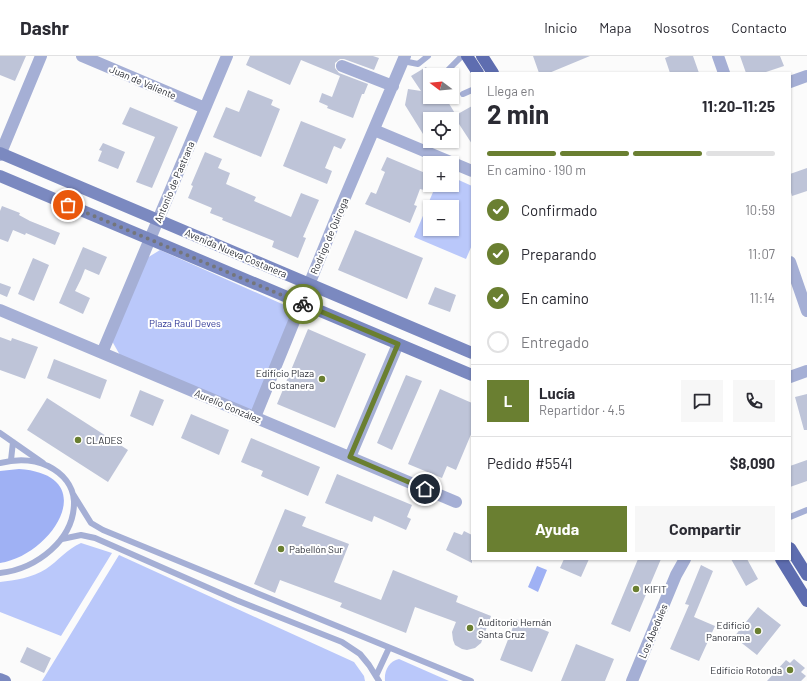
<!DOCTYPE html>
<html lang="es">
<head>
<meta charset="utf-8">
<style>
	:root { --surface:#fff; --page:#f7f7f7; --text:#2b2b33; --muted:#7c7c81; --line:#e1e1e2; --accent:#6a7f31 }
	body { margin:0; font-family:Barlow,sans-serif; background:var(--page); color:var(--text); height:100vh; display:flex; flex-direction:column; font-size:15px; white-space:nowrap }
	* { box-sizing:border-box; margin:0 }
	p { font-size:13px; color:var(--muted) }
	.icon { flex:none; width:22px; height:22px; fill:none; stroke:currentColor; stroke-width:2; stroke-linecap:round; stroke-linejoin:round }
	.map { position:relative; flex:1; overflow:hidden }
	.details { position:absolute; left:471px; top:16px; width:320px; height:488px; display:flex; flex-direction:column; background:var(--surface); border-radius:0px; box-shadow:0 1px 3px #0004 }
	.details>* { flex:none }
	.needle { width:26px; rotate:286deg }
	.tools { position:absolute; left:423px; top:12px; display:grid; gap:8px }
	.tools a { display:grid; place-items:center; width:36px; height:36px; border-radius:0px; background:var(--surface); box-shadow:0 1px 3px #0004; font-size:20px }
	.pin { position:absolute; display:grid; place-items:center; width:34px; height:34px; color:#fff; margin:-17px; border:2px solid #fff; border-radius:50%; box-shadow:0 1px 4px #0007 }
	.courier { position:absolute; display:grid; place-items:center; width:40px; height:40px; margin:-20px; border:3px solid #6a7f31; border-radius:50%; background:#fff; color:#222; box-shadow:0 1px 5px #0007 }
	.head em { font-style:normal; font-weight:700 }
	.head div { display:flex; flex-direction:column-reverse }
	.head { display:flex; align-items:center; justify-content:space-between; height:68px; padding:0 16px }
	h1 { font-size:26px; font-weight:700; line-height:30px }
	.bar { display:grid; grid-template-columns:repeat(4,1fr); gap:6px 4px; align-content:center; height:48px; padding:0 16px }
	.bar i { height:5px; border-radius:3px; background:var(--line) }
	.bar .on { background:var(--accent) }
	.bar p { grid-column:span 4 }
	.line { display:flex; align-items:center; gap:10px; padding:0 16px; border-top:1px solid var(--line) }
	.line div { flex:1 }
	.round { display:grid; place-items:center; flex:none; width:42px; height:42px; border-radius:0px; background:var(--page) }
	ol { padding:0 16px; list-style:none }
	li { display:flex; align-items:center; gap:12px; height:44px }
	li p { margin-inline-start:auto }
	li .icon { padding:4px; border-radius:50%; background:var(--accent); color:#fff; stroke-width:4 }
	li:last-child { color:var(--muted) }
	li i { width:22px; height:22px; border:2px solid var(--line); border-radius:50% }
	.action { display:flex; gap:8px; margin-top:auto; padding:8px 16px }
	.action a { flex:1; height:46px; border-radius:0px; background:var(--accent); color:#fff; font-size:16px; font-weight:700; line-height:46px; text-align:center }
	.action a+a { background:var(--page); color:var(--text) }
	header { display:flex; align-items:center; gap:24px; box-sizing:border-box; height:56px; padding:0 20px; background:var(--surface); border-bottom:1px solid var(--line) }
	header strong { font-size:19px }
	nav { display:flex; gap:22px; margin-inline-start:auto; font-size:14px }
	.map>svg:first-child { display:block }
</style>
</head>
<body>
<header>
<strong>Dashr</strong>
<nav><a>Inicio</a><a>Mapa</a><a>Nosotros</a><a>Contacto</a></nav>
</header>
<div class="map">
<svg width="807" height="625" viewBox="0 0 807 625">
	<rect width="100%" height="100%" fill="#fbfbfb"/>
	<path fill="#bac8fa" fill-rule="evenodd" d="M452 121 472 130V189L466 203 414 181 436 129H452ZM430 151H452V173H430Z
		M160 194 289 251 290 261 253 353 247 355 121 301 112 285 147 202Z
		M81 487 112 497 61 580 0 556V526C15 524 32 522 46 513 58 505 67 493 81 487Z
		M119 499 354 606 364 620 365 625H42Z
		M399 603 449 625H385C384 615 389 605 399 603Z"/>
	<path fill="#9fb1f4" d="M19 413C103 419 53 499 0 507V415Z
		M537 510 547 514 538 536 528 531Z"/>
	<path fill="#bec4d8" d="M0 0H26L15 25 0 19Z
		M250 0H373L379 2 374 14 344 3H340L335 7V12L339 17 368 28 364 38H362L353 62 327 52 328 50 319 46 322 37 332 41 340 20 301 4 290 29 246 9Z
		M533 0H590L549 17H539Z
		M670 0H693L699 17H670L665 2Z
		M740 0H780L784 10 763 17H746Z
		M426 11 430 17V41H445L456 59 472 50V88L459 68 452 73V63H430V73L423 78 405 49 408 33 421 35 411 20Z
		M248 34 273 44 271 49 280 53 261 101 213 81 226 51 239 56Z
		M130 51 178 71 152 132 136 126 155 81 122 68Z
		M301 65 346 83 341 93 334 90 325 112 332 115 327 128 283 110Z
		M103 87 125 96 118 113 98 105 102 95 99 94Z
		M205 96 222 103 218 112 230 117 226 128 256 141 254 145 275 154 291 161 301 137 319 144 303 181 306 182 298 202 272 191 274 185 222 164 223 162 210 157 212 152 188 142 193 130 191 129Z
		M387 101 430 119 424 134 420 133 414 149 417 150 410 167 365 148 371 136 376 138 385 116 381 114Z
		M807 112V135L792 140 790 133V118Z
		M2 150 20 157 19 159 30 165 60 177 55 189 26 177 25 179 13 174 8 186 0 183V155Z
		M355 174 423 202 407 243 338 214Z
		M83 191 107 201 99 219 85 213 81 223 75 235 90 242 83 258 59 247Z
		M33 202 49 209 34 245 18 238Z
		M0 227 11 231 7 241 0 238Z
		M435 231 456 239 450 256 428 248Z
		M308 273 366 298 335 372 277 348Z
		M0 281 11 285 12 282 38 291 25 323 0 314Z
		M54 303 107 324 100 343 47 322Z
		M406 319 422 325 392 394 377 387Z
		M440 333 472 347V376L456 414 447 410 442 422 408 408Z
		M140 334 164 344 153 370 130 360Z
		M807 338V374H804L795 341Z
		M47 342 128 394 108 426 27 374Z
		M191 358 229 374 219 399 181 382Z
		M251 382 320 411 308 440 261 420 263 415 241 406Z
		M807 404V425L790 431V410Z
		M337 418 412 449 407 461 411 463 406 474 374 460 372 466 325 447Z
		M285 453 306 461 302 470 349 488 334 526 381 544 393 514 458 540 456 546 491 560 481 587 475 592 467 594 462 593 455 589 453 584 452 576 456 566 415 551 406 577 340 551 342 547 280 524 275 537 254 528Z
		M464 475 472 479V507L446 494 454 476 462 479Z
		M564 503H589L581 521 560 512Z
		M638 503H661L630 576 611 568Z
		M731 503H747L758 523 746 530Z
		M701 509 713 515 694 561 715 570 699 605 670 593 689 549 685 548Z
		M758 551 781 569 757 599 734 581Z
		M516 563 549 576 532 616 500 604Z
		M576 588 614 603 605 625H561Z
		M27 591 51 602 44 617 20 606Z
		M794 603 805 612 801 616 806 620 801 625H767L786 604 790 607Z"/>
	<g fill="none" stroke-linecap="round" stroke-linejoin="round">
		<path stroke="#a5afd5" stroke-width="6" d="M403 5 418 8 428 0
			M447 15 462 0
			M463 38 472 34
			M0 377 43 407
			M11 404 13 386
			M0 407C16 403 33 403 48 410 62 417 73 429 74 445 75 484 36 513 0 517
			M73 438 91 467 103 474 471 625
			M790 461 807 454
			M62 483 81 479 95 482 236 544 342 586 360 598 369 609 379 625
			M376 620 389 592"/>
		<path stroke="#a5afd5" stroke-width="12" d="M82 0 205 52
			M718 0 724 17
			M342 10 393 30
			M790 26 807 20
			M374 74 472 115
			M0 99 41 0
			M790 206 807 255
			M0 254 456 446
			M102 297 227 0
			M790 321 807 315
			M255 361 337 160 405 0
			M350 401 398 288
			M632 625 676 519 685 503"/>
		<path stroke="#7b89c0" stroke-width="12" d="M0 97 472 297
			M0 120 472 319
			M0 623 5 625"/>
		<path stroke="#5e6db0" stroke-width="12" d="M467 0 478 17
			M482 0 493 17
			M790 492 807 519
			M781 503 807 545"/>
	</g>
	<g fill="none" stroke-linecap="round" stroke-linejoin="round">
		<path stroke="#74767b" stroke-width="4" stroke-dasharray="0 7.2" d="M68 149 303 248"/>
		<path stroke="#6a7f31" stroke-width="5" d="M303 248 398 288 350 401 425 433"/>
	</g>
	<g fill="#6a7f31" stroke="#fff" stroke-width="1.5">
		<circle cx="322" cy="323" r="4"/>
		<circle cx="78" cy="384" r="4"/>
		<circle cx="281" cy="493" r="4"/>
		<circle cx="636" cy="533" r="4"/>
		<circle cx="470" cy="572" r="4"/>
		<circle cx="758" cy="575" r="4"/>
		<circle cx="790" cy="614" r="4"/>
	</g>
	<g text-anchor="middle" stroke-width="4" stroke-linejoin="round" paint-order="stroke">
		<g font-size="10" fill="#2b2e36" stroke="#fff">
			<text transform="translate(143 26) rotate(23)" y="4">Juan de Valiente</text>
			<text transform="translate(174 126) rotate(-67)" y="4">Antonio de Pastrana</text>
			<text transform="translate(329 180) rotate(-67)" y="4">Rodrigo de Quiroga</text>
			<text transform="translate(236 197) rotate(23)" y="4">Avenida Nueva Costanera</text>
			<text transform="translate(228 350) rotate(23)" y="4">Aurelio González</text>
			<text transform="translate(653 575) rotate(-67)" y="4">Los Abedules</text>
		</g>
		<g font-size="10" fill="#2e3695" stroke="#fff">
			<text x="185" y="271">Plaza Raul Deves</text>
		</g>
		<g font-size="10" fill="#2b2e36" stroke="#fff" text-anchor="start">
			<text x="314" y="321" text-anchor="end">Edificio Plaza<tspan x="314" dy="12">Costanera</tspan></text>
			<text x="86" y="388">CLADES</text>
			<text x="289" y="497">Pabellón Sur</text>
			<text x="644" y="537">KIFIT</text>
			<text x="478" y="570">Auditorio Hernán<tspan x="478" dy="12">Santa Cruz</tspan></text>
			<text x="750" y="573" text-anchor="end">Edificio<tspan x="750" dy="12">Panorama</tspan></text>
			<text x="782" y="618" text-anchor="end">Edificio Rotonda</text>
		</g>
	</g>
</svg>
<div class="tools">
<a><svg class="needle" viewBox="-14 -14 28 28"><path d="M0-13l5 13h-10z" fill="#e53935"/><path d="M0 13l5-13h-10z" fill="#7c7c81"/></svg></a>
<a><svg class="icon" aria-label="locate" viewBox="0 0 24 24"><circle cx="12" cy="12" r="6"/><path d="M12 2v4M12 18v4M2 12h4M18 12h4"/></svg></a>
<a>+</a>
<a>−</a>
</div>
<div class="pin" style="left:68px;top:149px;background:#ea580c"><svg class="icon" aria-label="bag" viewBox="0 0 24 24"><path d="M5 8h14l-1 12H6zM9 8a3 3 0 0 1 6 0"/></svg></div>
<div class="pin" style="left:425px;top:433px;background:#1f2937"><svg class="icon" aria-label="home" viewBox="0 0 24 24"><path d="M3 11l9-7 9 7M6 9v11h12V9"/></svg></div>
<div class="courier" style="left:303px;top:248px"><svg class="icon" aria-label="bike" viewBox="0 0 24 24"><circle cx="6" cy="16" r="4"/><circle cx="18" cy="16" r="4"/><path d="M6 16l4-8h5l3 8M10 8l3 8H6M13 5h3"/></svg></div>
<section class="details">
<div class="head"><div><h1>2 min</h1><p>Llega en</p></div><em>11:20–11:25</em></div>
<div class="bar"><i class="on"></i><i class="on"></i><i class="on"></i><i></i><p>En camino · 190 m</p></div>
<ol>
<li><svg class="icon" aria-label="check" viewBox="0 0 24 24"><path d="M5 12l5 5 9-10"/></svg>Confirmado<p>10:59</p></li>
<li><svg class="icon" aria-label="check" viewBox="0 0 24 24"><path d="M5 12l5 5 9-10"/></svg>Preparando<p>11:07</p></li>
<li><svg class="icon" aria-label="check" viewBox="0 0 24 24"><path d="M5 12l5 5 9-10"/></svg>En camino<p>11:14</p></li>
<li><i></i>Entregado</li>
</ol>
<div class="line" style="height:72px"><b class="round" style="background:var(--accent);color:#fff">L</b><div><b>Lucía</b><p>Repartidor · 4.5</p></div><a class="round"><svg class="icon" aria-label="chat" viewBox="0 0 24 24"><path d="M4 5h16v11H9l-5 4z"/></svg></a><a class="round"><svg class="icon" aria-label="phone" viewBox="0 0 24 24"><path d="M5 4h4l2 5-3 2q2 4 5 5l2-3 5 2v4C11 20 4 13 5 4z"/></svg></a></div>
<div class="line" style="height:52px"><div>Pedido #5541</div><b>$8,090</b></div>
<div class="action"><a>Ayuda</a><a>Compartir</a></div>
</section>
</div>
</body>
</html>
